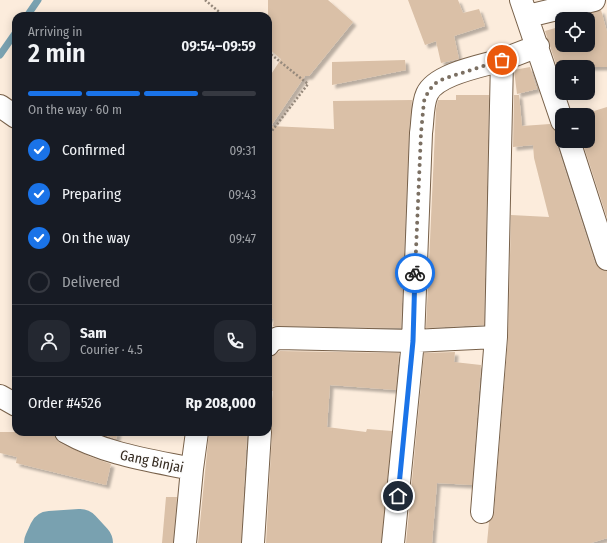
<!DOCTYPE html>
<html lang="en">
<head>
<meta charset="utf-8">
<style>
	:root { --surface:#171b24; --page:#242831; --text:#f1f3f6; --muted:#9ea1a6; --line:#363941; --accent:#1a73e8 }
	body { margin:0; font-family:"Fira Sans Condensed",sans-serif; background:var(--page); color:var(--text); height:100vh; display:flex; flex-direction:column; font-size:15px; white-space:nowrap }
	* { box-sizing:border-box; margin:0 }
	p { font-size:13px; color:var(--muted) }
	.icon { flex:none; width:22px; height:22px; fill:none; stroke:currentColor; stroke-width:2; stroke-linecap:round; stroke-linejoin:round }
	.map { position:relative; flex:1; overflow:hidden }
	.panel { position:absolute; left:12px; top:12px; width:260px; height:424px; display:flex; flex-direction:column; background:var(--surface); border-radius:12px; box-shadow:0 2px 10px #0003 }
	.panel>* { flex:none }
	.fabs { position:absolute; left:555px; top:12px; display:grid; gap:8px }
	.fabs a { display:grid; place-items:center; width:40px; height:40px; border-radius:8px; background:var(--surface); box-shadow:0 2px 10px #0003; font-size:20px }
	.pin { position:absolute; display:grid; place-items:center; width:34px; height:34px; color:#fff; margin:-17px; border:2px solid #fff; border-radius:50%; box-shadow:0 1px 4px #0007 }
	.courier { position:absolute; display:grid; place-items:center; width:40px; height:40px; margin:-20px; border:3px solid #1a73e8; border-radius:50%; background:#fff; color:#222; box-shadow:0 1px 5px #0007 }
	.summary em { font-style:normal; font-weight:600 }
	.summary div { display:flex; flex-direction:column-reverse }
	.summary { display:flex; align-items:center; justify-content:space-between; height:68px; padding:0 16px }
	h1 { font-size:26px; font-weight:600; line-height:30px }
	.bar { display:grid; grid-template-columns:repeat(4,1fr); gap:6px 4px; align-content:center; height:48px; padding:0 16px }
	.bar i { height:5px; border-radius:3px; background:var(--line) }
	.bar .current { background:var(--accent) }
	.bar p { grid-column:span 4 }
	.line { display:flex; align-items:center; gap:10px; padding:0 16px; border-top:1px solid var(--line) }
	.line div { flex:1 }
	.round { display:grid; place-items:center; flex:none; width:42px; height:42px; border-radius:12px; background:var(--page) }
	ol { padding:0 16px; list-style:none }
	li { display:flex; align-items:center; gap:12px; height:44px }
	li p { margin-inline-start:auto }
	li .icon { padding:4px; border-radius:50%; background:var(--accent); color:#fff; stroke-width:4 }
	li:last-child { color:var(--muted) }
	li i { width:22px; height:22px; border:2px solid var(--line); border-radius:50% }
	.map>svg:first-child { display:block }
</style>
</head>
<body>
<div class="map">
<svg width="607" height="543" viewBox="0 0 607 543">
	<defs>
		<filter id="shadow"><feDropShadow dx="3.5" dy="3.5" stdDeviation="1" flood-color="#0004"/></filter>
	</defs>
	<rect width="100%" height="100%" fill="#fcecdc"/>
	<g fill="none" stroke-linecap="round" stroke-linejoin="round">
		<path stroke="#79a1b0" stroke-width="7" d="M27 16 38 0
			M0 55 16 32"/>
		<path stroke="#79a1b0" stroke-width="42" d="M45 543 50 532 80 530 92 543"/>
	</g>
	<path fill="#dac0a7" filter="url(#shadow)" d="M268 0H328L353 22 309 76H305L271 126 334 129 333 101 412 100 409 132 401 328 273 326 274 319 268 318V79L281 59 268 48Z
		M408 0H458L463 13 479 9 485 26 454 36 459 59 441 63 436 41 425 45Z
		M601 10 607 32V67H557L545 31 562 26V45H588V19H569Z
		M405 60 406 70 332 85V62Z
		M530 67 537 89 517 94 514 70Z
		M456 95H489L484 325 426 328 436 109 438 100H456Z
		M514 95H519L522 126 550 124 554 130 559 133 557 139V145L595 263 599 268 607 271V538L591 543H487L489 522 494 513 508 338 511 215 549 217 534 158 533 145 513 147Z
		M607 107V218L582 141H588V115H581Z
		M280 351 399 353 396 390 330 385 327 427 366 432 367 429 392 431 381 543H266L272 433 269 423 273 391H269L271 357Z
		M455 352 454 362 481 365 472 485 437 483 432 543H406L424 353Z
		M0 432H54L55 438 60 443 91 457 111 464 106 485 16 463 17 457 0 453Z
		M95 432H118L116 439Z
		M209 432H247L241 543H198Z
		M166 497H177L173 543H162Z"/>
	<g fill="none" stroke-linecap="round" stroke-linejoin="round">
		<defs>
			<path id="minor" d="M521 0 562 121
				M528 16 594 0
				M0 106 16 117
				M569 141 607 259
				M268 345 271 341 278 338 413 341 496 337
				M0 396 16 405
				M66 432C105 454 149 460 192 469L185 543
				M192 469 197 432
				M482 512 496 337 502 60 538 46
				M253 543 260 432
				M393 543 413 341 421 133C423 120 422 105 427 94 436 74 482 66 502 60"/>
		</defs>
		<use href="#minor" stroke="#78614a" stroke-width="24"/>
		<path stroke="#96897c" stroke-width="2.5" stroke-dasharray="2 2" stroke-linecap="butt" d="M205 0 224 16
			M268 52 308 84 268 136"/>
		<use href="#minor" stroke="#fff" stroke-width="22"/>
	</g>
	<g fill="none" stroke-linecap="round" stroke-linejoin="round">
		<path stroke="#7b6f62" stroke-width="4" stroke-dasharray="0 7.2" d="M415 273 421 133 424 101 428 92 434 84 443 79 502 60"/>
		<path stroke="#1a73e8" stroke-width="5" d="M398 496 413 341 415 273"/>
	</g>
	<g text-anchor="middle" stroke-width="3" stroke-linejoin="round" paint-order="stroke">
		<g font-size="14" fill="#352b21" stroke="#fcfcfc">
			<text transform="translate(152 461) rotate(12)" y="5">Gang Binjai</text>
		</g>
	</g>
</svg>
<div class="fabs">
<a><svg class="icon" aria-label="locate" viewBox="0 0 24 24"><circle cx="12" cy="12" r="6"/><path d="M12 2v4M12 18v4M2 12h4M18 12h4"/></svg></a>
<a>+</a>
<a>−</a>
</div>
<div class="pin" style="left:502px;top:60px;background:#ea580c"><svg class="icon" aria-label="bag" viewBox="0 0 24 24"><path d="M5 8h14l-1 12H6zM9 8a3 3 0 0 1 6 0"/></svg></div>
<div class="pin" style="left:398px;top:496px;background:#1f2937"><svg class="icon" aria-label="home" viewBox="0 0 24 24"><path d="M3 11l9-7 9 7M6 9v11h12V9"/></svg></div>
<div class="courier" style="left:415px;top:273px"><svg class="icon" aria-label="bike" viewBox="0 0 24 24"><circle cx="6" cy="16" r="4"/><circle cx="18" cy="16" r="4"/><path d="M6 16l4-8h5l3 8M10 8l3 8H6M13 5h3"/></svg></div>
<section class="panel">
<div class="summary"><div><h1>2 min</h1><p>Arriving in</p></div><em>09:54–09:59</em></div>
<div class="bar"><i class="current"></i><i class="current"></i><i class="current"></i><i></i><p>On the way · 60 m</p></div>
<ol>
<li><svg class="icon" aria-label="check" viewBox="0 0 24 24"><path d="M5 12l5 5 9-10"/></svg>Confirmed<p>09:31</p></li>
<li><svg class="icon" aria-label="check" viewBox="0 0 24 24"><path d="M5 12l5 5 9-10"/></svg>Preparing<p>09:43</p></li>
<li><svg class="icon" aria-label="check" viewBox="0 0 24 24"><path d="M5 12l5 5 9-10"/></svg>On the way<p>09:47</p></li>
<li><i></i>Delivered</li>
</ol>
<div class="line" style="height:72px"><a class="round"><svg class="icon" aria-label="person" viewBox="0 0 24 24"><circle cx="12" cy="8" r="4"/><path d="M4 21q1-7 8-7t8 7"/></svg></a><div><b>Sam</b><p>Courier · 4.5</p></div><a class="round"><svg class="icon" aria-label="phone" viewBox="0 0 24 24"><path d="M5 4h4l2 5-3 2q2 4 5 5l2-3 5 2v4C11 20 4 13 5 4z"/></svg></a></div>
<div class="line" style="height:52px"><div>Order #4526</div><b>Rp 208,000</b></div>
</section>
</div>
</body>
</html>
